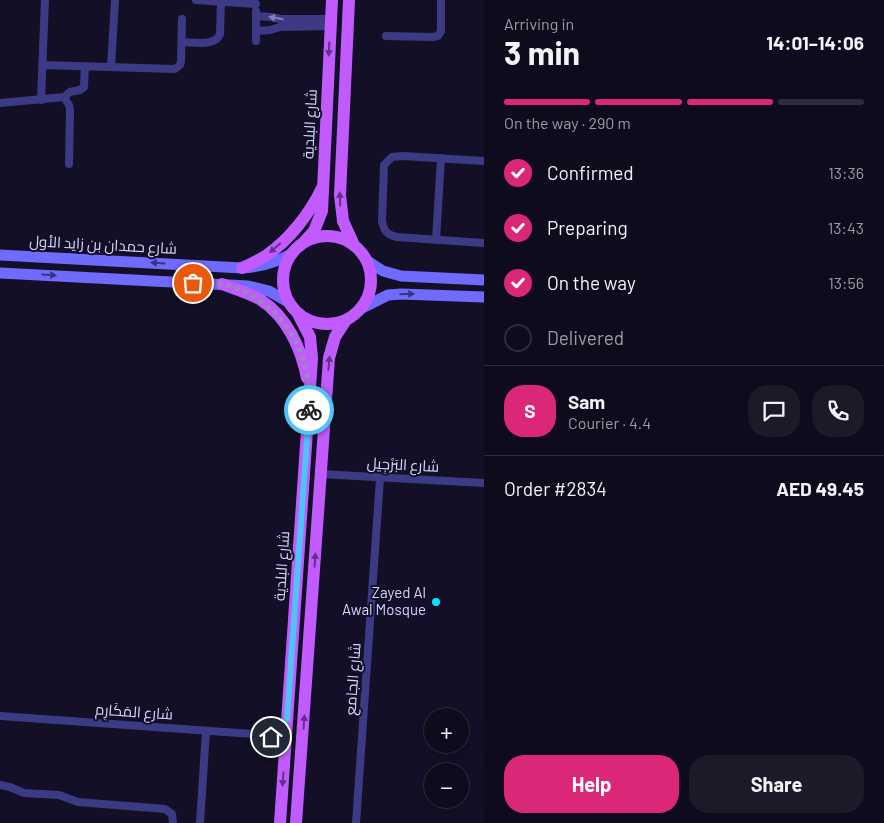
<!DOCTYPE html>
<html lang="en">
<head>
<meta charset="utf-8">
<style>
	:root { --surface:#0e0b1c; --page:#1c1929; --text:#f1f3f6; --muted:#9b9ba3; --line:#2e2b3b; --accent:#db2777 }
	body { margin:0; font-family:Barlow,Cairo,sans-serif; background:var(--page); color:var(--text); height:100vh; display:flex; flex-direction:column; font-size:19px; white-space:nowrap }
	* { box-sizing:border-box; margin:0 }
	p { font-size:16px; color:var(--muted) }
	.icon { flex:none; width:28px; height:28px; fill:none; stroke:currentColor; stroke-width:2; stroke-linecap:round; stroke-linejoin:round }
	.map { position:relative; flex:1; overflow:hidden }
	.side { display:flex; flex-direction:column; background:var(--surface); width:400px }
	.side>* { flex:none }
	.fabs { position:absolute; left:424px; top:708px; display:grid; gap:10px }
	.fabs a { display:grid; place-items:center; width:45px; height:45px; border-radius:50%; background:var(--surface); box-shadow:0 5px 20px #0002,0 0 0 1px var(--line); font-size:25px }
	.pin { position:absolute; display:grid; place-items:center; width:42px; height:42px; color:#fff; margin:-21px; border:2px solid #fff; border-radius:50%; box-shadow:0 1px 5px #0007 }
	.courier { position:absolute; display:grid; place-items:center; width:50px; height:50px; margin:-25px; border:4px solid #4fc3f7; border-radius:50%; background:#fff; color:#222; box-shadow:0 1px 6px #0007 }
	.headline em { font-style:normal; font-weight:700 }
	.headline div { display:flex; flex-direction:column-reverse }
	.headline { display:flex; align-items:center; justify-content:space-between; height:85px; padding:0 20px }
	h1 { font-size:32px; font-weight:700; line-height:38px }
	.bar { display:grid; grid-template-columns:repeat(4,1fr); gap:8px 5px; align-content:center; height:60px; padding:0 20px }
	.bar i { height:6px; border-radius:4px; background:var(--line) }
	.bar .selected { background:var(--accent) }
	.bar p { grid-column:span 4 }
	.line { display:flex; align-items:center; gap:12px; padding:0 20px; border-top:1px solid var(--line) }
	.line div { flex:1 }
	.round { display:grid; place-items:center; flex:none; width:52px; height:52px; border-radius:20px; background:var(--page) }
	ol { padding:0 20px; list-style:none }
	li { display:flex; align-items:center; gap:15px; height:55px }
	li p { margin-inline-start:auto }
	li .icon { padding:5px; border-radius:50%; background:var(--accent); color:#fff; stroke-width:4 }
	li:last-child { color:var(--muted) }
	li i { width:28px; height:28px; border:2px solid var(--line); border-radius:50% }
	.button { display:flex; gap:10px; margin-top:auto; padding:10px 20px }
	.button a { flex:1; height:58px; border-radius:20px; background:var(--accent); color:#fff; font-size:20px; font-weight:700; line-height:58px; text-align:center }
	.button a+a { background:var(--page); color:var(--text) }
	main { display:flex; flex:1; min-height:0 }
	.map>svg:first-child { display:block }
</style>
</head>
<body>
<main>
<div class="map">
<svg width="484" height="823" viewBox="0 0 484 823">
	<rect width="100%" height="100%" fill="#130f26"/>
	<g fill="none" stroke-linecap="round" stroke-linejoin="round">
		<path stroke="#3d3a85" stroke-width="8" d="M196 0 256 4
			M256 11V41
			M256 16 271 17 280 19H331
			M256 31 270 30 280 27 330 26
			M386 36 432 37 438 36 441 31V0
			M182 42C193 42 215 47 220 34L221 2
			M42 65 175 69 180 65 181 61 182 19
			M111 67 115 0
			M64 97 69 105 70 110 69 164
			M41 100 45 0
			M0 103 64 97 70 92 80 90 84 87 85 66
			M484 161 403 156 392 157 384 165 382 221C384 231 387 235 397 237L484 243
			M436 240 441 158
			M321 474 484 483
			M0 716 266 735 277 731 285 723
			M266 735 275 740 284 752
			M0 785 10 787 24 793 59 795 78 802 165 809 172 814 173 823
			M200 823 206 731
			M356 823 380 478"/>
		<path stroke="#6f6bff" stroke-width="11" d="M0 255 242 268C261 267 275 263 291 254
			M366 260 383 271 401 276 484 280
			M0 273 248 286 269 291 288 302
			M362 308 388 295 401 294 484 297"/>
		<path stroke="#c25bff" stroke-width="12" d="M349 0 340 195 343 221 354 245
			M283 280a44 44 0 1 1 88 0a44 44 0 1 1-88 0Z
			M304 242 314 231 322 211 332 0
			M242 268C251 264 259 260 267 255 290 239 310 213 322 188
			M222 284C235 289 249 293 261 300 287 317 301 348 307 378
			M280 823 312 358 310 337 298 314
			M296 823 329 358 335 337 346 320"/>
	</g>
	<defs><path id="oneway-solid" d="M-6-.8H1V-3.2L6.5 0L1 3.2V.8H-6Z" transform="scale(1.25)"/></defs>
	<use fill="#837fbc" href="#oneway-solid" transform="translate(276 18) rotate(-171)"/>
	<g fill="#623188">
		<use href="#oneway-solid" transform="translate(329 49) rotate(93)"/>
		<use href="#oneway-solid" transform="translate(340 199) rotate(-92)"/>
		<use href="#oneway-solid" transform="translate(275 248) rotate(139)"/>
		<use href="#oneway-solid" transform="translate(329 363) rotate(-85)"/>
		<use href="#oneway-solid" transform="translate(315 560) rotate(-86)"/>
		<use href="#oneway-solid" transform="translate(304 722) rotate(-86)"/>
		<use href="#oneway-solid" transform="translate(283 779) rotate(94)"/>
	</g>
	<g fill="#38347d">
		<use href="#oneway-solid" transform="translate(158 263) rotate(-177)"/>
		<use href="#oneway-solid" transform="translate(49 275) rotate(3)"/>
		<use href="#oneway-solid" transform="translate(407 294) rotate(-2)"/>
	</g>
	<g fill="none" stroke-linecap="round" stroke-linejoin="round">
		<path stroke="#948fb3" stroke-width="5" stroke-dasharray="0 9" d="M193 283C202 283 214 282 223 284 282 300 313 351 309 410"/>
		<path stroke="#4fc3f7" stroke-width="6" d="M271 737 266 735 281 728 287 719 309 410"/>
	</g>
	<circle fill="#00e5ff" stroke="#130f26" stroke-width="2" cx="436" cy="602" r="5"/>
	<g text-anchor="middle" stroke-width="4" stroke-linejoin="round" paint-order="stroke">
		<g font-size="15" fill="#d9d4ff" stroke="#130f26">
			<text transform="translate(310 124) rotate(-87)" y="5">شارع البلدية</text>
			<text transform="translate(103 245) rotate(3)" y="5">شارع حمدان بن زايد الأول</text>
			<text transform="translate(403 465) rotate(3)" y="5">شارع البَرْجِيل</text>
			<text transform="translate(282 566) rotate(-86)" y="5">شارع البلدية</text>
			<text transform="translate(353 679) rotate(-86)" y="5">شارع الجامع</text>
			<text transform="translate(134 712) rotate(4)" y="5">شارع المَكَارِم</text>
		</g>
		<g font-size="15" fill="#d9d4ff" stroke="#130f26" text-anchor="end">
			<text x="426" y="598">Zayed Al<tspan x="426" dy="17">Awal Mosque</tspan></text>
		</g>
	</g>
</svg>
<div class="fabs">
<a>+</a>
<a>−</a>
</div>
<div class="pin" style="left:193px;top:283px;background:#ea580c"><svg class="icon" aria-label="bag" viewBox="0 0 24 24"><path d="M5 8h14l-1 12H6zM9 8a3 3 0 0 1 6 0"/></svg></div>
<div class="pin" style="left:271px;top:737px;background:#1f2937"><svg class="icon" aria-label="home" viewBox="0 0 24 24"><path d="M3 11l9-7 9 7M6 9v11h12V9"/></svg></div>
<div class="courier" style="left:309px;top:410px"><svg class="icon" aria-label="bike" viewBox="0 0 24 24"><circle cx="6" cy="16" r="4"/><circle cx="18" cy="16" r="4"/><path d="M6 16l4-8h5l3 8M10 8l3 8H6M13 5h3"/></svg></div>
</div>
<section class="side">
<div class="headline"><div><h1>3 min</h1><p>Arriving in</p></div><em>14:01–14:06</em></div>
<div class="bar"><i class="selected"></i><i class="selected"></i><i class="selected"></i><i></i><p>On the way · 290 m</p></div>
<ol>
<li><svg class="icon" aria-label="check" viewBox="0 0 24 24"><path d="M5 12l5 5 9-10"/></svg>Confirmed<p>13:36</p></li>
<li><svg class="icon" aria-label="check" viewBox="0 0 24 24"><path d="M5 12l5 5 9-10"/></svg>Preparing<p>13:43</p></li>
<li><svg class="icon" aria-label="check" viewBox="0 0 24 24"><path d="M5 12l5 5 9-10"/></svg>On the way<p>13:56</p></li>
<li><i></i>Delivered</li>
</ol>
<div class="line" style="height:90px"><b class="round" style="background:var(--accent);color:#fff">S</b><div><b>Sam</b><p>Courier · 4.4</p></div><a class="round"><svg class="icon" aria-label="chat" viewBox="0 0 24 24"><path d="M4 5h16v11H9l-5 4z"/></svg></a><a class="round"><svg class="icon" aria-label="phone" viewBox="0 0 24 24"><path d="M5 4h4l2 5-3 2q2 4 5 5l2-3 5 2v4C11 20 4 13 5 4z"/></svg></a></div>
<div class="line" style="height:65px"><div>Order #2834</div><b>AED 49.45</b></div>
<div class="button"><a>Help</a><a>Share</a></div>
</section>
</main>
</body>
</html>
